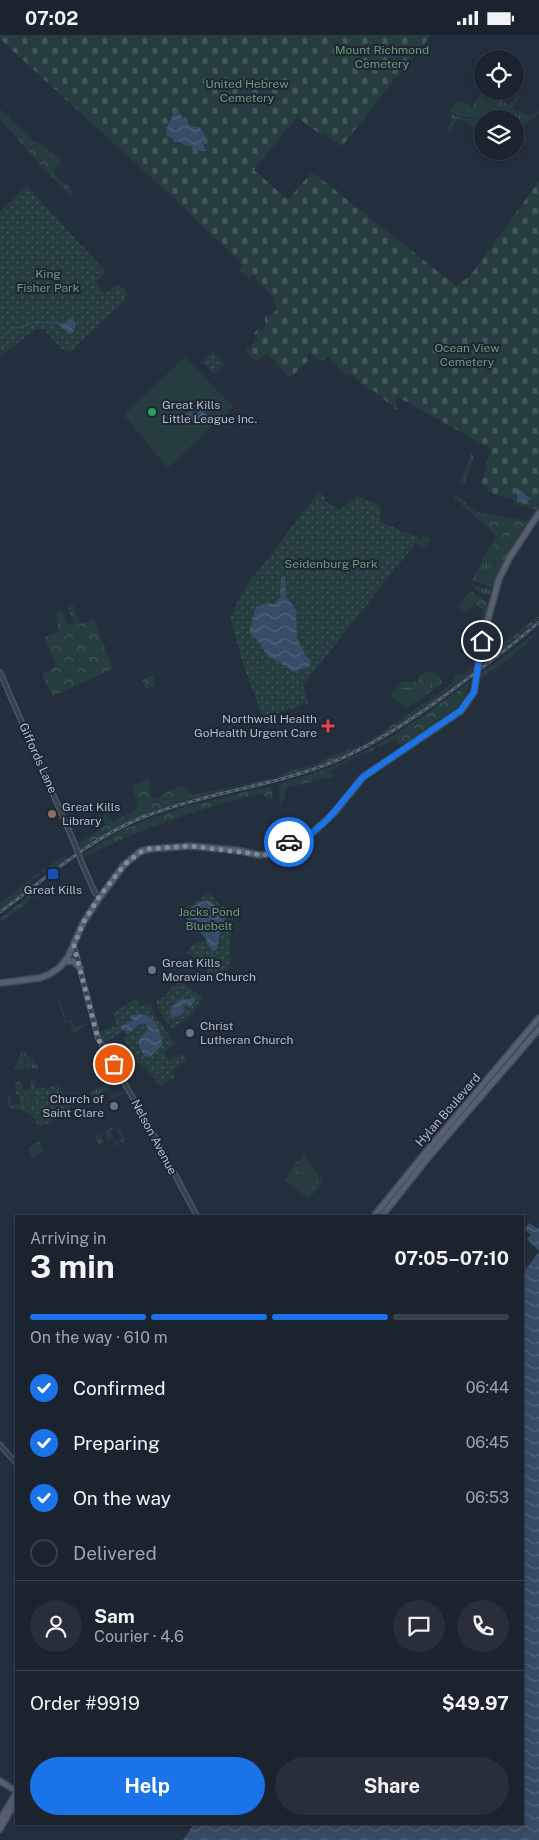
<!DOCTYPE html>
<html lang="en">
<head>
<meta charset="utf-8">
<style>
	:root { --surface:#1b232e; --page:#282f3a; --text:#f1f3f6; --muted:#a0a4aa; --line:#39404a; --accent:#1a73e8 }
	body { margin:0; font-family:"Public Sans",sans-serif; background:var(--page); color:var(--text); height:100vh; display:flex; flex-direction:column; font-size:19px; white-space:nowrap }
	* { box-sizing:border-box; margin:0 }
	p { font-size:16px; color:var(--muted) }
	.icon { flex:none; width:28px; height:28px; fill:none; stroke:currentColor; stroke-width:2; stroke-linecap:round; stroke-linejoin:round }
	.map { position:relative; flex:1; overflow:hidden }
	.details { position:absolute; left:15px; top:1180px; width:509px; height:610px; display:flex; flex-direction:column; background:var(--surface); border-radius:0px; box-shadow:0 2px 12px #0003,0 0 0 1px var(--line) }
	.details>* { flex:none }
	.fabs { position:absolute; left:474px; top:15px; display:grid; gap:10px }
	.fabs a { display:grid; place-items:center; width:50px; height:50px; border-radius:50%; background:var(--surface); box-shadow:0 2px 12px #0003,0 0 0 1px var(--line); font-size:25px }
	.pin { position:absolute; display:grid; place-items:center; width:42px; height:42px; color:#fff; margin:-21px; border:2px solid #fff; border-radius:50%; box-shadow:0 1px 5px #0007 }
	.courier { position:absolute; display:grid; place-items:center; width:50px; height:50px; margin:-25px; border:4px solid #1a73e8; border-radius:50%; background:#fff; color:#222; box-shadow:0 1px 6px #0007 }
	.summary em { font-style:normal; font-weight:700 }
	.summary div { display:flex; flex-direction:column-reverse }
	.summary { display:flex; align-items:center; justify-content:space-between; height:85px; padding:0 15px }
	h1 { font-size:32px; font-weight:700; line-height:38px }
	.bar { display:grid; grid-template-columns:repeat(4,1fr); gap:8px 5px; align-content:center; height:60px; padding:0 15px }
	.bar i { height:6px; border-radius:4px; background:var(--line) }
	.bar .on { background:var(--accent) }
	.bar p { grid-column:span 4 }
	.line { display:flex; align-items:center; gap:12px; padding:0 15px; border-top:1px solid var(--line) }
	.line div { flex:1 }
	.round { display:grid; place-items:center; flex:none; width:52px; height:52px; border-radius:26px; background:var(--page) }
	ol { padding:0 15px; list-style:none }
	li { display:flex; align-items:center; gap:15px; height:55px }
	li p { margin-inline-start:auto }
	li .icon { padding:5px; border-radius:50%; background:var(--accent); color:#fff; stroke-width:4 }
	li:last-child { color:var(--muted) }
	li i { width:28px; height:28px; border:2px solid var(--line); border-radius:50% }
	.cta { display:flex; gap:10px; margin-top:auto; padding:10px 15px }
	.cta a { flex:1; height:58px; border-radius:30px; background:var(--accent); color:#fff; font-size:20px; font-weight:700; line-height:58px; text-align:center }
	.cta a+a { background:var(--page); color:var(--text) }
	.status { display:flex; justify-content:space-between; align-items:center; height:35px; padding:0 25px; background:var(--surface); direction:ltr }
	.status svg { height:14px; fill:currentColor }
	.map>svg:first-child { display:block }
</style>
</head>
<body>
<div class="status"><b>07:02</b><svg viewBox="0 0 49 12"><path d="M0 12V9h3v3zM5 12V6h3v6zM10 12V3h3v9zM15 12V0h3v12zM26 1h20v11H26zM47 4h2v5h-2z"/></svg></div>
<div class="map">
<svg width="539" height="1805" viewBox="0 0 539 1805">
	<defs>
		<pattern id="grass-tufts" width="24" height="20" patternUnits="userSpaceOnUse" patternTransform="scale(1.25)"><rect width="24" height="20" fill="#263c3f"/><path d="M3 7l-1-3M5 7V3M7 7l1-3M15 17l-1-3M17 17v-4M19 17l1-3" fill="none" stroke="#435659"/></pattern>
		<pattern id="forest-crowns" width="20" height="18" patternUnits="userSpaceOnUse" patternTransform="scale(1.25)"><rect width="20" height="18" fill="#263c3f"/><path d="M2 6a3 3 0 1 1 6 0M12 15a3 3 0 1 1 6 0" fill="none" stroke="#435659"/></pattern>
		<pattern id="wetland-marsh" width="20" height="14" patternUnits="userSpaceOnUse" patternTransform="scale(1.25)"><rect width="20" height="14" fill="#263c3f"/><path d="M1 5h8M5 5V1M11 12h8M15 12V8" fill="none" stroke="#435659"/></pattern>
		<pattern id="cemetery-stones" width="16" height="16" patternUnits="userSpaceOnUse" patternTransform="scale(1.25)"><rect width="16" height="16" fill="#263c3f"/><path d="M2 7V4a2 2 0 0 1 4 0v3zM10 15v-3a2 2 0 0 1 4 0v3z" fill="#435659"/></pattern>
		<pattern id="park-dots" width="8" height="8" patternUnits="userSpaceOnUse" patternTransform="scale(1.25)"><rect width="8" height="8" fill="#263c3f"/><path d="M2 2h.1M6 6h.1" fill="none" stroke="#435659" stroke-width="1.8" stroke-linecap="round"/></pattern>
		<pattern id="water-waves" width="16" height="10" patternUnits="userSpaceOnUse" patternTransform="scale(1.25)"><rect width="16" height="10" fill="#394c67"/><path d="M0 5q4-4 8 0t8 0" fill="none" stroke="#53647b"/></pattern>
	</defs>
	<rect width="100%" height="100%" fill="#242f3e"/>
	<path fill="url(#grass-tufts)" d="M483 56 509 70 518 59 521 61 512 73 530 81 539 76V79L520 93 528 106 526 107 520 102 525 107 523 109 515 98V94L520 101 515 92V84H507V80V84L481 83 483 78 480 83C468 83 457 82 450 75L457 66 459 67 458 65 472 72Z
		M452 79 460 83 482 85V100L469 89 457 83 451 96 446 94 454 83H450Z
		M492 507 495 512 493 526 499 538 494 550 490 552 472 545Z
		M471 549 490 555 491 559C484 561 475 555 471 549Z
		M23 1015 24 1034 15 1035 14 1034Z
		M24 1015 39 1033 25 1034Z
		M118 1042 108 1053 112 1061 122 1056 123 1058 111 1064 108 1054 96 1064 98 1067 94 1069 90 1058Z
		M117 1090 125 1105 103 1117 116 1108 113 1103 108 1105 104 1098 101 1100 104 1107 99 1110 95 1102 114 1092V1094L110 1096 117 1107 122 1104 116 1095Z
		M39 1106 44 1116 32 1122 28 1113Z"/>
	<path fill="url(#forest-crowns)" d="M0 74 6 81 8 80 11 85 36 108 37 107 45 112V113L62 126 55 133 53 139 71 153 72 163 38 127 0 84Z
		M471 419 474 420V423L464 449 460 448Z
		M456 459 476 477 526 486 530 480H533C532 495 506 521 499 538L493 523 495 512 492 507 496 500 453 462Z
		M470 556 490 568 480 599 477 602 476 601 480 591 483 575 475 569 466 578 459 571Z
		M73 570 81 589 94 584 113 634 53 661 42 639 56 630 44 603 58 597V590L55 579 61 576 68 590 74 587 68 573Z
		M539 580V584L536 587 483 630V624Z
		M539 595 523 613 482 643 480 642V639Z
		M471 633H473L471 640C455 647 436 665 421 676 376 706 331 730 278 744V740L314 729 359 710 361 711 435 661 452 648 457 639 461 641Z
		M430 636 436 639 442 646V648L407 674 390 661 402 647H418L420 640Z
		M155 639 153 645 155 651 146 654 142 645Z
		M469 647C469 677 423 700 400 710L395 704 379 713 378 711 368 719 366 717 330 736 333 743H327L286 753 284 764 280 769 279 749C319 739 357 722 392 701H394L395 699 426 679Z
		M149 743 150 756 153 764C164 762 182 740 191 760L243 750 271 743V747C204 763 139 773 82 815L79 808 106 790 102 781 105 780 102 772 108 783 113 786 133 777 138 771 132 751Z
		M271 751 273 768 270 763 267 765 263 758C200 773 141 793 85 822L83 819 118 797 146 785 187 771Z
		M69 818 66 822 68 824 52 835 50 833 42 839 41 836Z
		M39 837 40 840 30 847 32 850 0 875V869Z
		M35 856 37 859 35 862 34 861 20 874 0 887V884Z"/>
	<path fill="url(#wetland-marsh)" d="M429 643H434L435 649 433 652 417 657 415 662 409 667 399 663 398 658 402 653 419 651Z"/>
	<path fill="url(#cemetery-stones)" d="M0 0H431L397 43 395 42 386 55 385 54 381 62 342 111 323 98 321 100 297 82 254 135 288 165 310 139 316 140 456 251 470 241 539 146V474H535L514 469V465L488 457 487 452 481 450 491 414 396 361 397 375 374 356 368 355 350 338 346 341 328 321 320 327 310 317 306 321 309 325 290 343 267 318 256 327 245 316 257 305 254 298 259 293 262 296 264 293V292L266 289 264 280 266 279 270 281 278 274 273 267 275 265 256 245 257 243 254 241 248 243 239 235 243 230 178 167 0 4Z"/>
	<path fill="url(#park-dots)" d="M27 151 106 237 96 247 105 259 118 249 127 258 126 264 70 317 61 314 44 294H36L0 321V177Z
		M213 317 225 329 214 339 202 327Z
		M319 457 326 464 325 466 340 475 357 461 380 471V487L420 503 303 650 308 668 263 683 243 629 230 582 244 554Z
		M209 858 221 871 233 875V891H231L229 922 232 924 224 943 207 936 206 932 187 917 192 910 206 904 193 892 192 894 182 875Z
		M180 946 203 963 192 980 172 994 158 974 156 965 166 961 170 954Z
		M137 963 139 971 150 969 154 979 175 1009 164 1018 169 1026 182 1018 187 1025 171 1035 175 1042 160 1051 146 1033 138 1028 123 1003 127 1000 124 996 105 1008 100 997 117 990 113 978Z
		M35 1045 36 1053H47V1055L55 1049 61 1054 71 1072 54 1081 55 1084 40 1092 30 1078 9 1072 7 1062 11 1061 12 1070 20 1069 19 1060H16L15 1048 21 1046 23 1055 30 1054V1046Z
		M305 1121 319 1142 321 1141 324 1145 309 1164 285 1145 292 1136 294 1129Z"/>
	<path fill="#263c3f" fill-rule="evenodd" d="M185 322 233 372 170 431H166L124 380Z
		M424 499 431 504 423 514 416 509Z
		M60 965 67 986 72 985 74 992 87 988 88 990 73 998 70 988 65 987 57 966Z
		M23 1056H33L35 1061 33 1066 29 1068 24 1067Z
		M305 1123 321 1145 307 1162 287 1146 293 1138 294 1130ZM296 1130 300 1136 309 1130 320 1145 313 1154 310 1151 317 1142 307 1135 299 1144 293 1139Z"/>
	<path fill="url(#water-waves)" d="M175 75H178C183 84 188 93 199 92L205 99 204 112 206 116H196L191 111H186L182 107H174L172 103 167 101 166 95Z
		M70 283 75 286 76 290 73 297 70 299 56 288H65Z
		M201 374 210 383 205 387 202 384 195 390 186 380 191 376 195 380Z
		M517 453 531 464 522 467H517Z
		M285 541 286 561 296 575 297 603 306 621 311 625 309 632 293 637C285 632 278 625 268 622L259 607 249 597 256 572 265 568 274 569 280 562 281 543Z
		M203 866H210L216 872 224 875 226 884 220 898 217 914 213 916 208 910 206 903 185 882 194 871Z
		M192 961 196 963 194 968 189 972 187 970 183 971 182 974 185 975 182 979 176 982 170 979 172 972 180 964H190Z
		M139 979C156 980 162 996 162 1011L150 1022 144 1021 139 1011V1004L148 995 146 989H140L130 997 122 995 120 992 133 985 130 981Z
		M529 1188 539 1194V1216L527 1204 531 1200 524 1194Z
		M539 1217V1805H183L194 1789H522V1239Z"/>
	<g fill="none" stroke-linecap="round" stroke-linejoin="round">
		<path stroke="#394c67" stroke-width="1" d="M0 304 12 293C21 294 31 287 39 287 45 287 50 289 56 288
			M207 942 212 924V915
			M167 984 172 980
			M108 999 120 992"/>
		<defs>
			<path id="minor" d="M0 637 76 812
				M81 826 95 858 99 862
				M74 911 98 1003 147 1087 197 1181
				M0 1410 16 1428"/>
			<path id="major" d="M65 927 73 926 80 933
				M0 948 40 943 50 939 60 932 68 922 83 888 98 865 124 830 141 816 150 814 190 811 236 815 259 820 268 819 292 806 312 798 335 777 363 742 461 676 474 657 482 606 499 544 510 522 539 478
				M374 1181 425 1118 539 983
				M382 1181 427 1124 539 994
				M0 1746 16 1756
				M0 1785 16 1758
				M0 1794 16 1766"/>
		</defs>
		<use href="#minor" stroke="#565f6c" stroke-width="6"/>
		<use href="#major" stroke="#414a57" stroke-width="8"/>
		<use href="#minor" stroke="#38414e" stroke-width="4"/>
		<use href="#major" stroke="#56606e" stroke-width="5"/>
		<defs>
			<path id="rail" d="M0 877C45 844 89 804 141 783 206 757 275 752 340 724 383 705 422 678 459 650 486 630 513 610 539 587"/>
		</defs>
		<use href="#rail" stroke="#5a6575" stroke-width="3"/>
		<use href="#rail" stroke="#1d2633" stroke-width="1" stroke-dasharray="4" stroke-linecap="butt"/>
		<defs>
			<path id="minor-bridge" d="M76 812 81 826"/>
		</defs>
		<use href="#minor-bridge" stroke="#565f6c" stroke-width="6" stroke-linecap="butt"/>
		<use href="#minor-bridge" stroke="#38414e" stroke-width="4"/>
	</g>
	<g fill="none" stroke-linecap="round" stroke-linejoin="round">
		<path stroke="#828b98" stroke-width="5" stroke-dasharray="0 9" d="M114 1029 98 1004 74 911 83 888 99 862 124 830 139 818 147 814 190 811 263 820 268 819 289 807"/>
		<path stroke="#1a73e8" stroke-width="6" d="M289 807 312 798 327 785 363 742 460 676 474 657 482 606"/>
	</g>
	<circle fill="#2e9e5b" stroke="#1d2633" stroke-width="2" cx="152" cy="377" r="5"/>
	<path fill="#e0444e" stroke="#1d2633" stroke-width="2" d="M325.5 683.5h5v5h5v5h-5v5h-5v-5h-5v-5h5z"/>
	<circle fill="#8d6e63" stroke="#1d2633" stroke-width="2" cx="52" cy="779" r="5"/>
	<rect fill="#1a4fb4" stroke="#1d2633" stroke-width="2" x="47" y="833" width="12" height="12" rx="2.5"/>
	<g fill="#6b7280" stroke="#1d2633" stroke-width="2">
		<circle cx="152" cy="935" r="5"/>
		<circle cx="190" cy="998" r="5"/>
		<circle cx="114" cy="1071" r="5"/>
	</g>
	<g text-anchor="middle" stroke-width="4" stroke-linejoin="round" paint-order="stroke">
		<g font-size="12" fill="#6b9a76" stroke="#1d2633">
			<text x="382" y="19">Mount Richmond<tspan x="382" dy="14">Cemetery</tspan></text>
			<text x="247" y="53">United Hebrew<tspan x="247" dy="14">Cemetery</tspan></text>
			<text x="48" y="243">King<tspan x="48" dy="14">Fisher Park</tspan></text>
			<text x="467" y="317">Ocean View<tspan x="467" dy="14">Cemetery</tspan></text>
			<text x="331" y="533">Seidenburg Park</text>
			<text x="209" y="881">Jacks Pond<tspan x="209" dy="14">Bluebelt</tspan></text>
		</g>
		<g font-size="12" fill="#b4bcc9" stroke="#1d2633" text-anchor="start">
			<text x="162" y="374">Great Kills<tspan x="162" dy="14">Little League Inc.</tspan></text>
			<text x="317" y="688" text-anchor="end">Northwell Health<tspan x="317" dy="14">GoHealth Urgent Care</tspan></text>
			<text x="62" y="776">Great Kills<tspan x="62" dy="14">Library</tspan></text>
			<text x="53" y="859" text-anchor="middle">Great Kills</text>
			<text x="162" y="932">Great Kills<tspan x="162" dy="14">Moravian Church</tspan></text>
			<text x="200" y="995">Christ<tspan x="200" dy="14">Lutheran Church</tspan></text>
			<text x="104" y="1068" text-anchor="end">Church of<tspan x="104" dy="14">Saint Clare</tspan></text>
		</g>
		<g font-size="12" fill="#b4bcc9" stroke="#1d2633">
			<text transform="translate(38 723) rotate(66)" y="4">Giffords Lane</text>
			<text transform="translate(448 1075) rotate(-49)" y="4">Hylan Boulevard</text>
			<text transform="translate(154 1102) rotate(62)" y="4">Nelson Avenue</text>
		</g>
	</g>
</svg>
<div class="fabs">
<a><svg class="icon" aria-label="locate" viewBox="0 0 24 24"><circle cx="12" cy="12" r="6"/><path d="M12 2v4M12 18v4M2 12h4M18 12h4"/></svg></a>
<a><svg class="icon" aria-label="layers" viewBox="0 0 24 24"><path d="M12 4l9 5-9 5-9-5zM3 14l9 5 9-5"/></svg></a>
</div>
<div class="pin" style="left:114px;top:1029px;background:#ea580c"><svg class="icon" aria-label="bag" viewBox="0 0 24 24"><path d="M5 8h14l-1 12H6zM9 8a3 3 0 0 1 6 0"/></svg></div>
<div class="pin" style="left:482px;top:606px;background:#1f2937"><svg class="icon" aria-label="home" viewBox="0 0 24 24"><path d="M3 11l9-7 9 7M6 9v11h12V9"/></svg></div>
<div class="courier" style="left:289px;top:807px"><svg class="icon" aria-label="car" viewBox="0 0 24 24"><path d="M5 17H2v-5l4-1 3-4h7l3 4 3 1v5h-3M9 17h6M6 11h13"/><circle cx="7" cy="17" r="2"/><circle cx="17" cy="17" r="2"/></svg></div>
<section class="details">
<div class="summary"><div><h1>3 min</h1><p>Arriving in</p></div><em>07:05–07:10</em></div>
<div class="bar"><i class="on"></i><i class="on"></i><i class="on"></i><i></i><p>On the way · 610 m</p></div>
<ol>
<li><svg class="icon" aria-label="check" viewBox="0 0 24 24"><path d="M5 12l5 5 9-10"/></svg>Confirmed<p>06:44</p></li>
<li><svg class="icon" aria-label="check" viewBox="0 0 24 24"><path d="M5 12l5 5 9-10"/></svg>Preparing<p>06:45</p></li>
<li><svg class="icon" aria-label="check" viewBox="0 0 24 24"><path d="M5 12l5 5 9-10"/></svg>On the way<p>06:53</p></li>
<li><i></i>Delivered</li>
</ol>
<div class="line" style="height:90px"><a class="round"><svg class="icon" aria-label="person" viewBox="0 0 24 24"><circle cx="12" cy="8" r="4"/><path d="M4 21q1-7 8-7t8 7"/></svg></a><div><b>Sam</b><p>Courier · 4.6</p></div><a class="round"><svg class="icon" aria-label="chat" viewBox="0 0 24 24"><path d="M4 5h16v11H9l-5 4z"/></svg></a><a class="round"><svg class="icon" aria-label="phone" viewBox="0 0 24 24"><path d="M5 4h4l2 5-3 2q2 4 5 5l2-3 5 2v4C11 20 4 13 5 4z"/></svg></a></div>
<div class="line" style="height:65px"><div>Order #9919</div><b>$49.97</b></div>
<div class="cta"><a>Help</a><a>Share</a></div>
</section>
</div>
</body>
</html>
